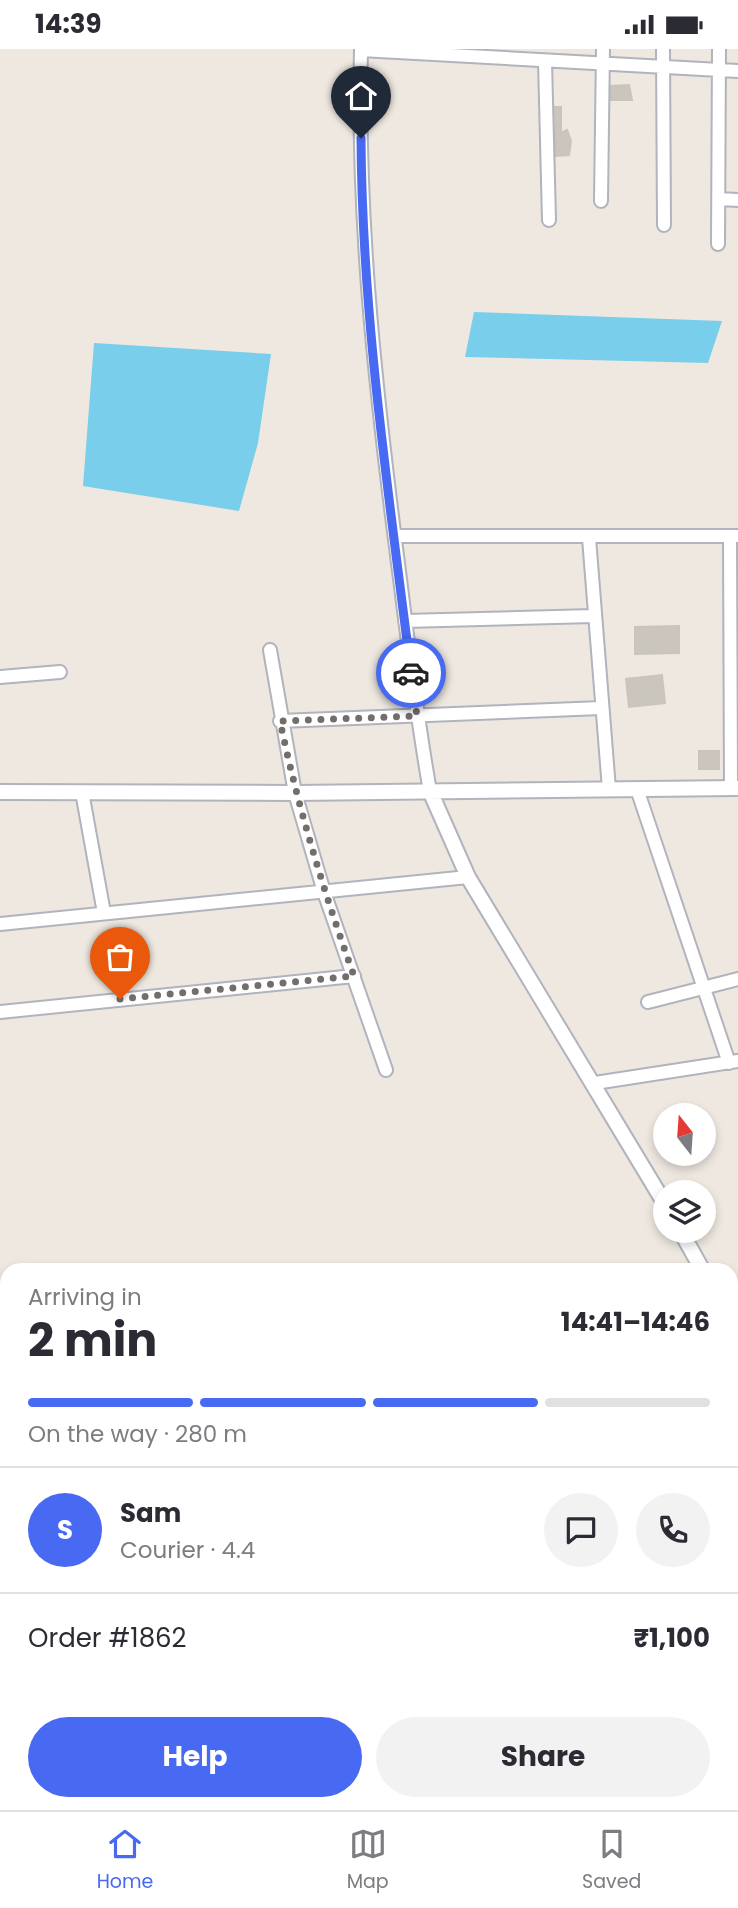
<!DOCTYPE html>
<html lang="en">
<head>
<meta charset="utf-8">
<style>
	:root { --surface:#fff; --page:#f2f2f3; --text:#2b2b33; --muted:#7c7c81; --line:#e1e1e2; --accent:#486af3 }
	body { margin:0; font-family:Poppins,sans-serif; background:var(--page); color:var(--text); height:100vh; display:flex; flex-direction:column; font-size:26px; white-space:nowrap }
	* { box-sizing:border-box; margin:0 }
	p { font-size:23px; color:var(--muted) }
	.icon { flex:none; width:38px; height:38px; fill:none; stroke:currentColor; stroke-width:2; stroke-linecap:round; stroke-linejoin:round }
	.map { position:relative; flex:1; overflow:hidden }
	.details { position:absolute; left:0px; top:1214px; width:738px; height:548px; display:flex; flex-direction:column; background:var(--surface); border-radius:21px 21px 0 0; box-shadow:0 4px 10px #0003 }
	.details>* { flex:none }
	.needle { width:46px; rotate:343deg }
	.tools { position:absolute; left:653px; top:1054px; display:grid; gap:14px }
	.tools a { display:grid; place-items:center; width:63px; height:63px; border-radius:50%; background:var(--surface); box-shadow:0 4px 10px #0003; font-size:35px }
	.pin { position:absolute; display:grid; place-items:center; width:60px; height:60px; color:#fff; margin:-72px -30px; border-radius:50% 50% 50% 0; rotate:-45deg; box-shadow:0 0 7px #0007 }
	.pin .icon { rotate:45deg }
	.courier { position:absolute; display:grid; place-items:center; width:70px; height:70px; margin:-35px; border:5px solid #486af3; border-radius:50%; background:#fff; color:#222; box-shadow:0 2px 9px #0007 }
	.head em { font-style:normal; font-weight:700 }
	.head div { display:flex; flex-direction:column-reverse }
	.head { display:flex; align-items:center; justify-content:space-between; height:119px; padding:0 28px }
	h1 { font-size:46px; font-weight:700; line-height:52px }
	.bar { display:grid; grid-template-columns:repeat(4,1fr); gap:10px 7px; align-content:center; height:84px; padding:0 28px }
	.bar i { height:9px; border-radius:5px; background:var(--line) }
	.bar .current { background:var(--accent) }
	.bar p { grid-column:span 4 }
	.line { display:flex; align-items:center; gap:18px; padding:0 28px; border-top:2px solid var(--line) }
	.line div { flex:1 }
	.round { display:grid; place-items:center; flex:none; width:74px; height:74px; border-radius:37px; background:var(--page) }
	.primary-button { display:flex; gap:14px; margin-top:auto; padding:14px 28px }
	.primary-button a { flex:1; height:80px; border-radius:42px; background:var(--accent); color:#fff; font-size:28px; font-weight:700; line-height:80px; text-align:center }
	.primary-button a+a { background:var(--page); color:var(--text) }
	.status { display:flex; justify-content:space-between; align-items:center; height:49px; padding:0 35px; background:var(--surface); direction:ltr }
	.status svg { height:19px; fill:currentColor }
	.tabs { display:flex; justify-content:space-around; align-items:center; height:98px; border-top:2px solid var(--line); background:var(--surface); font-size:19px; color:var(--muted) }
	.tabs a { display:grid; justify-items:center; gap:4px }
	.tabs .current { color:var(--accent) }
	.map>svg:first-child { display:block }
</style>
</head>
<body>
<div class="status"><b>14:39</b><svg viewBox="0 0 49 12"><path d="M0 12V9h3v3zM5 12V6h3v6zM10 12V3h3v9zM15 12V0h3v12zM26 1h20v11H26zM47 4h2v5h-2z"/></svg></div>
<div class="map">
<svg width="738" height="1761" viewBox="0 0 738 1761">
	<rect width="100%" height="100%" fill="#eee8e0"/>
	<path fill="#78ceeb" d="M474 263 722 272 708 314 465 308Z
		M94 294 271 305 258 394 239 462 83 437Z"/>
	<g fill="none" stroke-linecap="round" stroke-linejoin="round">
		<path stroke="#78ceeb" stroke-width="23" d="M732 1369 738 1365
			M145 1761 148 1755"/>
	</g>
	<path fill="#cac6be" stroke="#cac4ba" stroke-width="2" d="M629 36 632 51H611V37Z
		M555 58H561V84L567 81 571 92 569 106 556 107Z
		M679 577V604L635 605V578Z
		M662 626 665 654 629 658 626 630Z
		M699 702H719V720H699Z"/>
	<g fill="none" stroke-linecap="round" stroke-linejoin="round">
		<defs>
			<path id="service" d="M732 1297 738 1296"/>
			<path id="minor" d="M361 0C357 165 374 327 395 491 406 575 415 659 430 742
				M663 0 664 176
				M361 1 738 22
				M545 12 549 171
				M719 150 738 151
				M601 152 603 0
				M718 195 719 0
				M395 487H738
				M730 488 731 739
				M589 489 609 740
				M405 572 593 567
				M270 601 295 744 324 843 386 1021
				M0 628 60 623
				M280 672 601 659
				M637 740 729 1014
				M82 743 104 864
				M0 875 468 828
				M648 953 738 930
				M0 963 354 927
				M595 1034 738 1012
				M0 1361H7
				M0 1519H7"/>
			<path id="tertiary" d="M430 742 468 828 665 1155
				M0 743 295 744 738 739
				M680 1181 703 1222
				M0 1263 7 1302
				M732 1274 738 1286
				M42 1755V1761"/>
		</defs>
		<use href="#service" stroke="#b1b3bd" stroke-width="10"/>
		<use href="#minor" stroke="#b1b3bd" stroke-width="16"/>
		<use href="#tertiary" stroke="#b1b3bd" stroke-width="18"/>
		<path stroke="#c8c8c8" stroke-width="2.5" stroke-dasharray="5 3.5" stroke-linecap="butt" d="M732 1412 738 1410
			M186 1761 189 1755"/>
		<use href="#service" stroke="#fff" stroke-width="6"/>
		<use href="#minor" stroke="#fff" stroke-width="12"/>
		<use href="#tertiary" stroke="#fff" stroke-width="14"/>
	</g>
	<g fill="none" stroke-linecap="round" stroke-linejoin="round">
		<path stroke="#716e6c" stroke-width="7" stroke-dasharray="0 12.6" d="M120 950 354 927C324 843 298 759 280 672L417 667 411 624"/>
		<path stroke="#486af3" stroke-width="9" d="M361 89C362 269 389 446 411 624"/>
	</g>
</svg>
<div class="tools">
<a><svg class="needle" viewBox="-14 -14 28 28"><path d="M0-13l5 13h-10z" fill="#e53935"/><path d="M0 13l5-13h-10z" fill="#7c7c81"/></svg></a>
<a><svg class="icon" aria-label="layers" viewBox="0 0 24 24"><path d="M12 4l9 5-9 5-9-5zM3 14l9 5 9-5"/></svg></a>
</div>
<div class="pin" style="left:120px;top:950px;background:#ea580c"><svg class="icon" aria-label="bag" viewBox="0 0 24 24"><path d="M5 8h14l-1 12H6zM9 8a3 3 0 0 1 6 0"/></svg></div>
<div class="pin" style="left:361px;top:89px;background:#1f2937"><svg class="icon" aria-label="home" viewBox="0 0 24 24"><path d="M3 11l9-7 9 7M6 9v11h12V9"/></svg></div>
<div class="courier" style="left:411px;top:624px"><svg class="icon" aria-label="car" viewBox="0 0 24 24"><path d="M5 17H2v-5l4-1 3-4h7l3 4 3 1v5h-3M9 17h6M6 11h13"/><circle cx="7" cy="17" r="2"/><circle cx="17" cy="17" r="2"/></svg></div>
<section class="details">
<div class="head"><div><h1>2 min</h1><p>Arriving in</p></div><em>14:41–14:46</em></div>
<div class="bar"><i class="current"></i><i class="current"></i><i class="current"></i><i></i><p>On the way · 280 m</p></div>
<div class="line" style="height:126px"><b class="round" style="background:var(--accent);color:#fff">S</b><div><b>Sam</b><p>Courier · 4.4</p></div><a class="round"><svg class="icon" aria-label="chat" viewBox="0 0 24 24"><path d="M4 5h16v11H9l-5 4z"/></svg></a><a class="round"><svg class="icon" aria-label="phone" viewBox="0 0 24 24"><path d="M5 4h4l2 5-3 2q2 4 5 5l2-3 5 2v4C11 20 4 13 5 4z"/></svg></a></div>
<div class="line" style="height:91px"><div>Order #1862</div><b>₹1,100</b></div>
<div class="primary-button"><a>Help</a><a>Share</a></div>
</section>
</div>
<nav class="tabs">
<a class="current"><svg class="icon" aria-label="home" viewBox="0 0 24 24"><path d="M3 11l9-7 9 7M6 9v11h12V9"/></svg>Home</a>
<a><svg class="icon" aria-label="map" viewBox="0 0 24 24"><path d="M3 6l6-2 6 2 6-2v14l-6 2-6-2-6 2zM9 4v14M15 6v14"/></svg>Map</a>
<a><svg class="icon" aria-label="saved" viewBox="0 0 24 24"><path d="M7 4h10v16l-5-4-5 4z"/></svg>Saved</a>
</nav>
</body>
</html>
